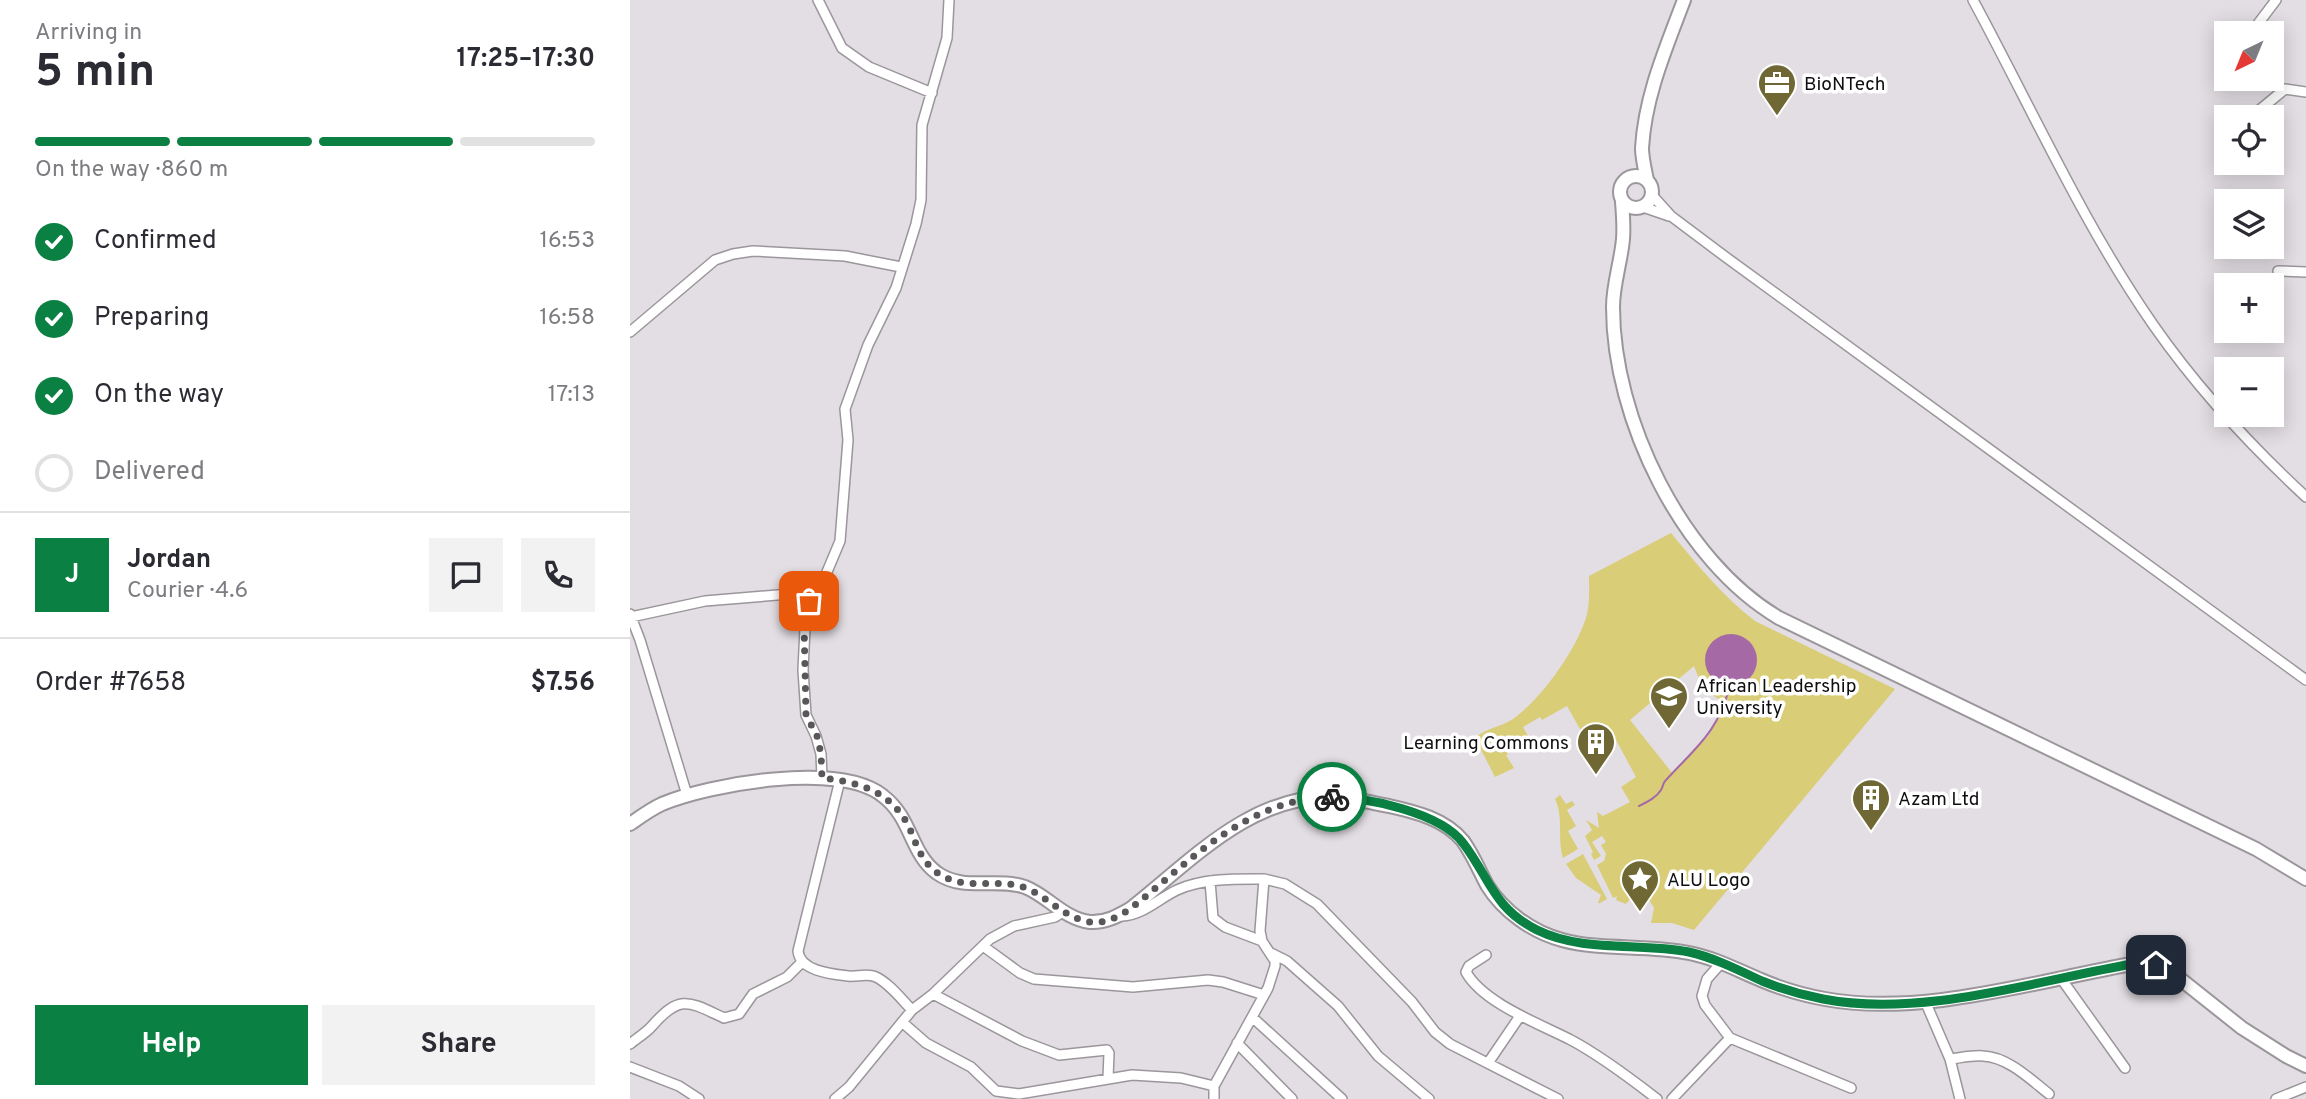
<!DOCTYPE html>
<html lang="en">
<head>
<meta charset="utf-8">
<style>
	:root { --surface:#fff; --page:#f2f2f3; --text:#2b2b33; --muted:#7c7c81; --line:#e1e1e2; --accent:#0b8043 }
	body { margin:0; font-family:Overpass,sans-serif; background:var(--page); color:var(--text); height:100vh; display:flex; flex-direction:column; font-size:26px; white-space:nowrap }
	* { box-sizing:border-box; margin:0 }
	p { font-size:23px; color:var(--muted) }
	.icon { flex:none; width:38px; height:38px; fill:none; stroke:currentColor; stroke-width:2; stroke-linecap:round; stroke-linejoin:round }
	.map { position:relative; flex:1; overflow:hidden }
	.sheet { display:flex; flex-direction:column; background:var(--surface); width:630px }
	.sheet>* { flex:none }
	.needle { width:46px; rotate:223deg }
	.fabs { position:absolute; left:1584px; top:21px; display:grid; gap:14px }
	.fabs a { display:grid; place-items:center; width:70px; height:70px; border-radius:0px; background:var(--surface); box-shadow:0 4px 18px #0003; font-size:35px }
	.pin { position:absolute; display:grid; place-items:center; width:60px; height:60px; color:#fff; margin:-30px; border-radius:14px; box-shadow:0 4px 10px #0006 }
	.courier { position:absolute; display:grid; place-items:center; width:70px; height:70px; margin:-35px; border:5px solid #0b8043; border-radius:50%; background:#fff; color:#222; box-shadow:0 2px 9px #0007 }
	.headline em { font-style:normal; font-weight:700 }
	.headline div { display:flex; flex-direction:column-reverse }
	.headline { display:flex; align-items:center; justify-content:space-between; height:119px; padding:0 35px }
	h1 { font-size:46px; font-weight:700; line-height:52px }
	.bar { display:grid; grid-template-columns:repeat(4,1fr); gap:10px 7px; align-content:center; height:84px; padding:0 35px }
	.bar i { height:9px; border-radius:5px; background:var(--line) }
	.bar .selected { background:var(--accent) }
	.bar p { grid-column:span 4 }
	.line { display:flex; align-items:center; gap:18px; padding:0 35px; border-top:2px solid var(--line) }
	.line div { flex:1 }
	.round { display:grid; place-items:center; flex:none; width:74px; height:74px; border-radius:0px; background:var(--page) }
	ol { padding:0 35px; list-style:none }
	li { display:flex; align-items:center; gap:21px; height:77px }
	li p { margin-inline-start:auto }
	li .icon { padding:7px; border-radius:50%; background:var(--accent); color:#fff; stroke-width:4 }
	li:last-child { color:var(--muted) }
	li i { width:38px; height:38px; border:4px solid var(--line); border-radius:50% }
	.primary-button { display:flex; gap:14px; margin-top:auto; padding:14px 35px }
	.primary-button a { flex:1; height:80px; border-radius:0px; background:var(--accent); color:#fff; font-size:28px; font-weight:700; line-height:80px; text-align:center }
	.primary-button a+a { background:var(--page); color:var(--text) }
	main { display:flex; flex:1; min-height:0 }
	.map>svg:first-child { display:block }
</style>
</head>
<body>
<main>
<section class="sheet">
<div class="headline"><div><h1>5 min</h1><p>Arriving in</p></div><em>17:25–17:30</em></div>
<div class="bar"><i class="selected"></i><i class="selected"></i><i class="selected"></i><i></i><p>On the way · 860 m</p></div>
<ol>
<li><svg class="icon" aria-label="check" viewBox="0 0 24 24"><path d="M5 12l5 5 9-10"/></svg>Confirmed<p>16:53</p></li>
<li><svg class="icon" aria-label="check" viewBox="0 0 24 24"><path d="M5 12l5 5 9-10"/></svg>Preparing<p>16:58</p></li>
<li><svg class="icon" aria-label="check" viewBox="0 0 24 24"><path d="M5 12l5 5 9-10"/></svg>On the way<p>17:13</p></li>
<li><i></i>Delivered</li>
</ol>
<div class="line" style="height:126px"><b class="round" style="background:var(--accent);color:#fff">J</b><div><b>Jordan</b><p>Courier · 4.6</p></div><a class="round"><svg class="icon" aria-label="chat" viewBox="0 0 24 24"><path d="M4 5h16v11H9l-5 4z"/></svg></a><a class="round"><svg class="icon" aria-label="phone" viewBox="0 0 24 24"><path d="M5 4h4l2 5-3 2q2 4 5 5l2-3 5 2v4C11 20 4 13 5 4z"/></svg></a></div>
<div class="line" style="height:91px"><div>Order #7658</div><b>$7.56</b></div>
<div class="primary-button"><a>Help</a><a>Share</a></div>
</section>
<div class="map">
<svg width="1676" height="1099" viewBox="0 0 1676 1099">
	<rect width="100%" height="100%" fill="#e3dee3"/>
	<path fill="#d9cd78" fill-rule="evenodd" d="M1041 533C1067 564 1092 596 1125 621L1265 689 1064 930 1042 923H1021L1024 908 1019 900 1009 896 1000 899 996 904 986 900 987 896 983 898 967 865 974 861 976 854 971 845 976 842 972 836 962 842 971 856 964 860 961 854 963 852 955 836 962 830 956 820 969 828 967 812 973 816 1000 802 991 787 1006 777 978 725 955 738 937 706 912 720 910 717 893 727 898 736 875 749 878 754 876 755 884 768 865 777 845 738C857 727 874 727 887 716 913 696 949 646 957 614 960 601 959 588 959 576ZM1064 666 1073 689 1095 703 1079 735 1043 774 1000 720Z
		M930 795 936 804 942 801 945 805 937 810 946 826 938 831 948 849 933 858C927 837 934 818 925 799Z
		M953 854 977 899 970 903H968L971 895 946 878 936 864Z"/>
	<path fill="#a569a6" d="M1075 660a26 26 0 1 1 52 0a26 26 0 1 1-52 0Z"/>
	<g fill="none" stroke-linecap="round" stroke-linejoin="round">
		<path stroke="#a569a6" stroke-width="2" d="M1009 806C1017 802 1026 798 1031 790 1034 785 1032 784 1036 780 1066 747 1088 733 1100 685"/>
		<defs>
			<path id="minor" d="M188 0 212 48 239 67 302 93
				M1343 0C1402 109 1453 224 1524 326 1568 389 1620 445 1676 497
				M1621 33 1646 0
				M1595 72 1596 69
				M1621 117 1655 89 1676 92
				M1022 195 1041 216 1097 258 1676 680
				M1013 207 1039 216
				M1648 271 1676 272
				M0 332 85 260 103 254 123 251 215 256 271 267
				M0 614 10 640 57 795
				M1 617 75 601 184 592
				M192 778 191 754 186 736 176 715 173 670 176 607 184 592 194 579 210 541 218 440 215 409 238 345 266 288 286 224 291 200 292 125 317 38 319 0
				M210 780 168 951C170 971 201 974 218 976 227 977 237 973 246 977 259 983 272 1000 282 1010
				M634 879 655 884 687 904 782 1002 805 1032 820 1044 928 1099
				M580 881 583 918 595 927 632 941
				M492 916C513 915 528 899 547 890 573 878 606 879 634 879L630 931 632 941 645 961V966L638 988 584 1086V1099
				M353 946 390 973 404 979 503 987 578 980 593 982 634 995
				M641 953 657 961 708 1006 748 1056 799 1099
				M856 955 839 966 836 972C853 1003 910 1024 941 1040 971 1056 1000 1078 1027 1099
				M1092 962 1077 979 1072 996 1075 1005 1100 1038 1221 1088
				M1430 977 1495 1068
				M303 994 392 1041 429 1055 477 1050 479 1053 478 1078
				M1295 1001 1320 1059 1330 1099
				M622 1017 712 1099
				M272 1022 296 1043 341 1067 366 1091 389 1094 502 1075 551 1078 584 1086
				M607 1043 662 1099
				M0 1044C7 1038 16 1033 22 1026 50 994 58 1001 94 1018L109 1014 123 994 157 977 171 963 174 964
				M1320 1059C1330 1058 1342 1055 1353 1056 1378 1057 1400 1079 1419 1094
				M858 1063 890 1016
				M0 1067 49 1086 69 1099
				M205 1099 219 1087 282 1010 303 994 360 939 384 926 425 917 433 912
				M1042 1099 1100 1038
				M1646 1099 1676 1087"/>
			<path id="major" d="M990 192a16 16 0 1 1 32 0a16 16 0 1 1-32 0Z
				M1017 180C1015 170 1012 158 1012 148 1015 96 1036 48 1054 0
				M992 202C993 214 994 227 993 239 991 262 983 284 983 307 983 419 1052 561 1149 618L1626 849 1676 879
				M0 824C10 817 21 809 32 804 80 784 210 761 253 796 282 818 280 853 307 873 334 892 366 877 395 887 418 896 434 919 460 922 475 923 488 916 500 909 560 862 621 794 704 797 722 797 741 803 759 806 786 812 815 819 833 841 843 855 849 870 857 885 873 911 902 932 932 940 972 951 1017 944 1059 953 1085 958 1107 970 1131 980 1152 989 1173 995 1195 999 1291 1017 1406 981 1502 964L1526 965 1539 970 1612 1028 1656 1056 1676 1066"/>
		</defs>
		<use href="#minor" stroke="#9b969b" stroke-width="12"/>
		<use href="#major" stroke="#9b969b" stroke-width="16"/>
		<use href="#minor" stroke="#fff" stroke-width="9"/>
		<use href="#major" stroke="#fff" stroke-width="12"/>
	</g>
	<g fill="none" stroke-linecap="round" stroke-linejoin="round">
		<path stroke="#5a575a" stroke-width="7" stroke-dasharray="0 12.6" d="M179 601 174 623 176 715 187 736 191 754 192 778C228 782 260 791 278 825 287 844 290 861 309 874 335 891 365 878 393 887 417 895 433 918 460 922 474 924 488 917 500 909 562 860 616 799 702 797"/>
		<path stroke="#0b8043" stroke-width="9" d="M702 797C737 797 811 813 833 843 860 878 863 908 907 930 954 953 1009 942 1059 952 1085 958 1108 970 1132 981 1152 989 1172 995 1193 999 1291 1018 1405 981 1502 964L1526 965"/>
	</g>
	<defs>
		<symbol id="office-pin" viewBox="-11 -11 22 30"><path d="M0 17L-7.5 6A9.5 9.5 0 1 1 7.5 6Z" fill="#6f6834" stroke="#fff"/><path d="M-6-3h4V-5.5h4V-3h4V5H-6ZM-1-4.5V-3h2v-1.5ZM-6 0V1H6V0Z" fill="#fff"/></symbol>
		<symbol id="university-pin" viewBox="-11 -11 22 30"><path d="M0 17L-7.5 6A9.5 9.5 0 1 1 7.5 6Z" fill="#6f6834" stroke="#fff"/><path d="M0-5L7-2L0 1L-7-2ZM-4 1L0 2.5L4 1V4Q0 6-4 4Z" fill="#fff"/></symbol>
		<symbol id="building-pin" viewBox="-11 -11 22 30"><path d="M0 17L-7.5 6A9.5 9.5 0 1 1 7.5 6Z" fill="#6f6834" stroke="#fff"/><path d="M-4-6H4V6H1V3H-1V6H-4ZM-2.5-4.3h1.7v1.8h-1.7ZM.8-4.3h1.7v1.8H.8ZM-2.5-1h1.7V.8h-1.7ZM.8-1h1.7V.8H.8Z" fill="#fff"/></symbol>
		<symbol id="sight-pin" viewBox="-11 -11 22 30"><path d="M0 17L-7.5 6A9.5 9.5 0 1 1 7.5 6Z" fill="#6f6834" stroke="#fff"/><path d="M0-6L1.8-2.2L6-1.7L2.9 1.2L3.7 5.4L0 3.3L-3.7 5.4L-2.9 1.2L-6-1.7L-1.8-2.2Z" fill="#fff"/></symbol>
	</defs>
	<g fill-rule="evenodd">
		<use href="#office-pin" x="1125" y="61" width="44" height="60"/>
		<use href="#university-pin" x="1017" y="674" width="44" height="60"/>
		<use href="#building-pin" x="944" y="720" width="44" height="60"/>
		<use href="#building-pin" x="1219" y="776" width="44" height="60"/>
		<use href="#sight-pin" x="988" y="857" width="44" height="60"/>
	</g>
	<g text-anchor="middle" stroke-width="7" stroke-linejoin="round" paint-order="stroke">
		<g font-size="19" fill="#100e10" stroke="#fff" text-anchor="start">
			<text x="1174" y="90">BioNTech</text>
			<text x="1066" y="692">African Leadership<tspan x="1066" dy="22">University</tspan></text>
			<text x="939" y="749" text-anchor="end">Learning Commons</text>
			<text x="1268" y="805">Azam Ltd</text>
			<text x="1037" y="886">ALU Logo</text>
		</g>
	</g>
</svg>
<div class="fabs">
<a><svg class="needle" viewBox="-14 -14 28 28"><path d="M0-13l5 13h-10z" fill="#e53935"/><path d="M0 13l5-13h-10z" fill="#7c7c81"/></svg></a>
<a><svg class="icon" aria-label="locate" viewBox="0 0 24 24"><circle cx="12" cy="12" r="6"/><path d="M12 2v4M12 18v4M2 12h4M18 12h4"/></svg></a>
<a><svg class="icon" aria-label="layers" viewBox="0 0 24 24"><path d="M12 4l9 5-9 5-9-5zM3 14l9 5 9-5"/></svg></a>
<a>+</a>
<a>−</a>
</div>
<div class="pin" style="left:179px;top:601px;background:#ea580c"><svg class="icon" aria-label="bag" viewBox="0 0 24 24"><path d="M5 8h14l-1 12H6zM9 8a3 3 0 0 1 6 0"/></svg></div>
<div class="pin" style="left:1526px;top:965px;background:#1f2937"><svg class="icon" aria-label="home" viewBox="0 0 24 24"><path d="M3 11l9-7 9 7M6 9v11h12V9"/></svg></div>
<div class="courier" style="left:702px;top:797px"><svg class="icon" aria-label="bike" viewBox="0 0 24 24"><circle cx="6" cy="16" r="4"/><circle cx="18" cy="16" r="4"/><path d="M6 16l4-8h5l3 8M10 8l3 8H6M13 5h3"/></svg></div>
</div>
</main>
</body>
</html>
